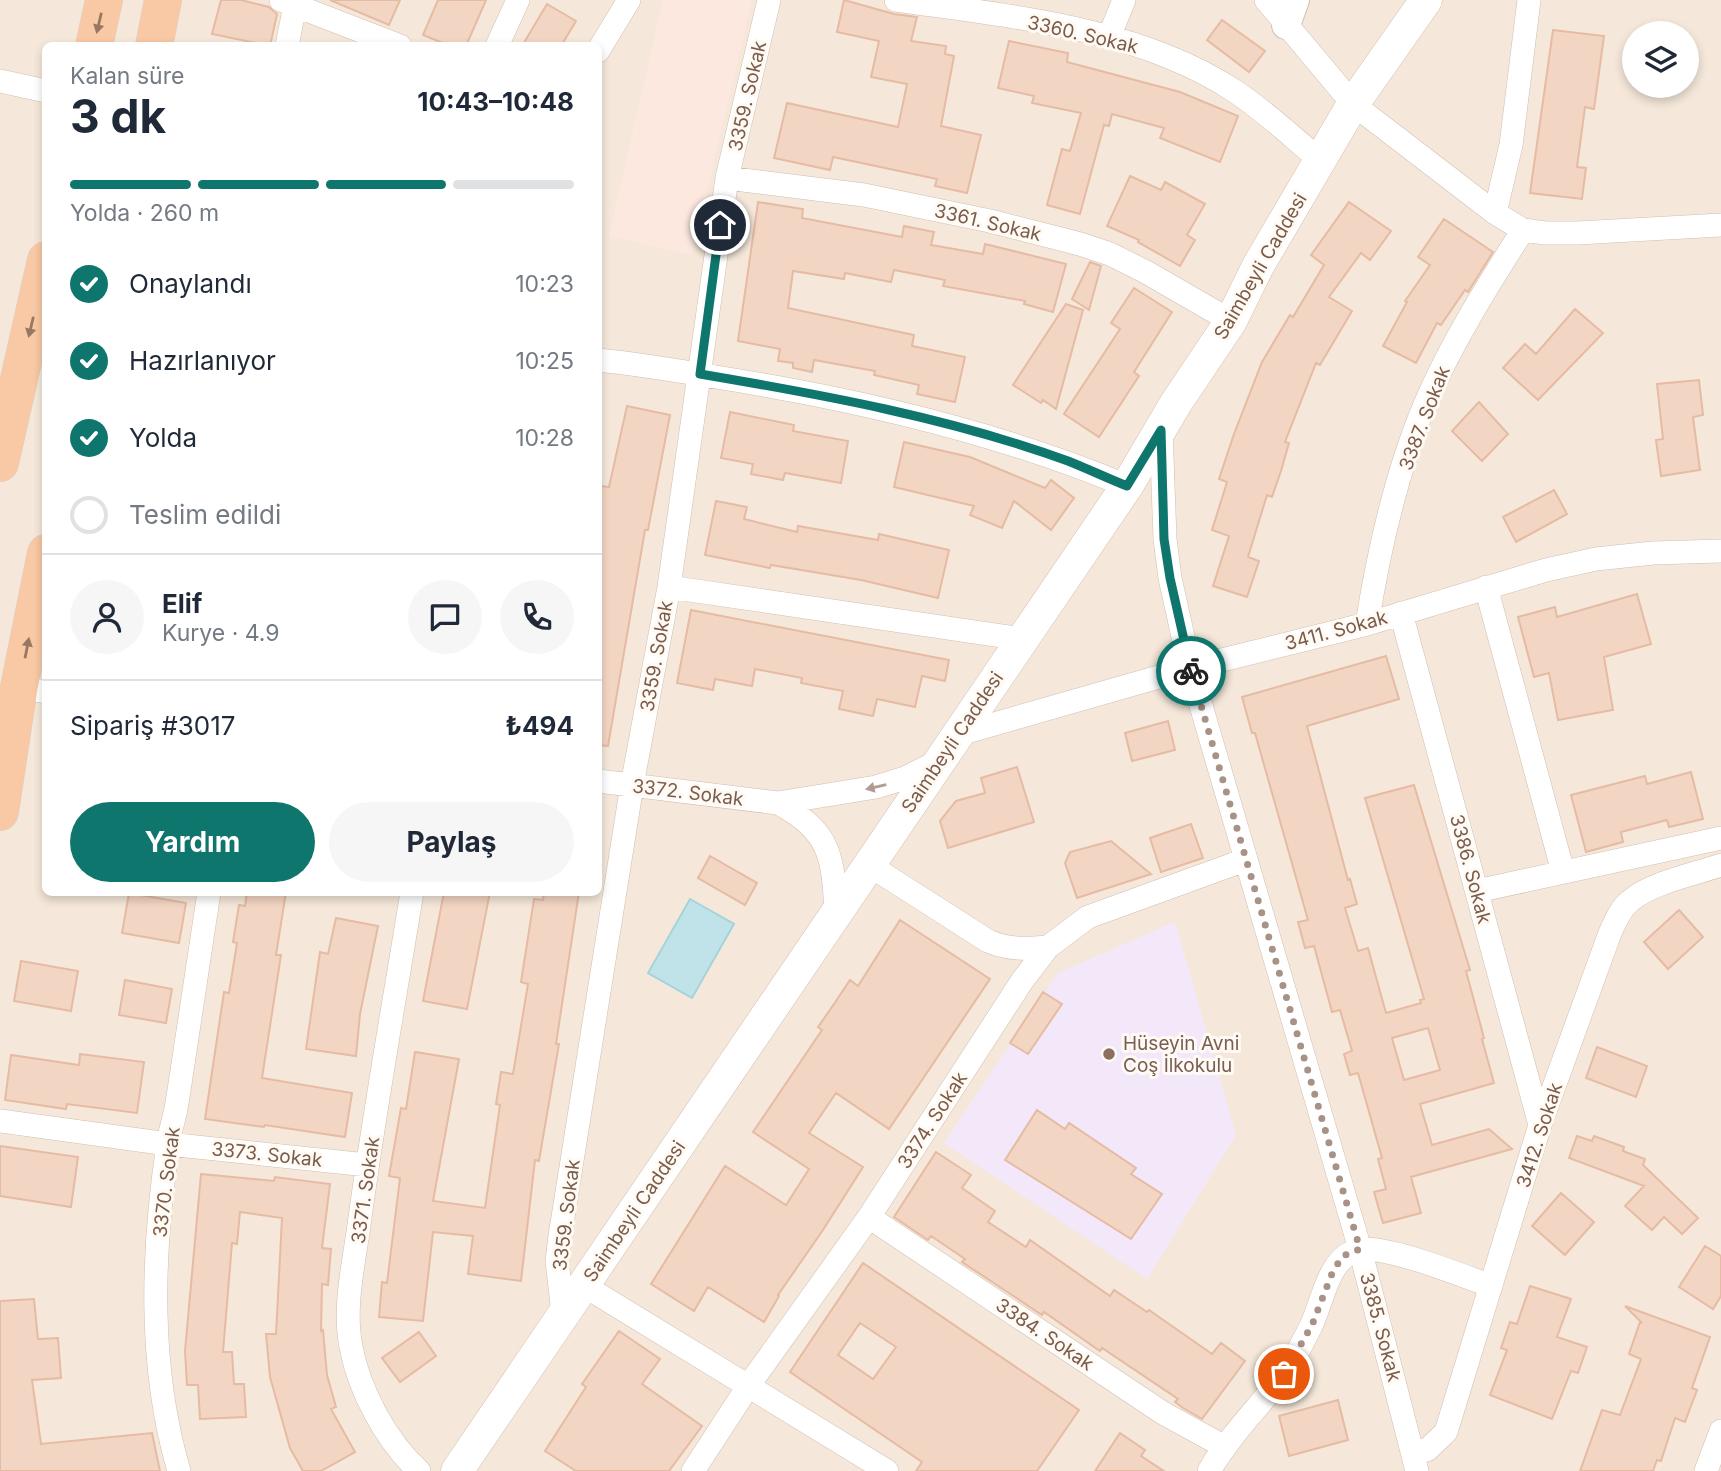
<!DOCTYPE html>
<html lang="tr">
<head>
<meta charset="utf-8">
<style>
	:root { --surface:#fff; --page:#f6f6f7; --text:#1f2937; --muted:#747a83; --line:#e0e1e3; --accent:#0f766e }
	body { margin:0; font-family:Inter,sans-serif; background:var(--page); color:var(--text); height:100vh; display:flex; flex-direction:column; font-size:26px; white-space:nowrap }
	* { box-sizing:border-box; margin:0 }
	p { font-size:23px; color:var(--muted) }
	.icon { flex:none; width:38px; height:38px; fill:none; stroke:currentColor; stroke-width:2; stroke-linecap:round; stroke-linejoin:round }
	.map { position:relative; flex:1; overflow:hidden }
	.side { position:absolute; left:42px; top:42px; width:560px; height:854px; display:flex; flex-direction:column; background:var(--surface); border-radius:10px; box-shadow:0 4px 10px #0003 }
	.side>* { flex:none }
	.fabs { position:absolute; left:1622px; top:21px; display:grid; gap:14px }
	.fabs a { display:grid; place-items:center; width:77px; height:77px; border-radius:50%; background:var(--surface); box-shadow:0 4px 10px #0003; font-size:35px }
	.pin { position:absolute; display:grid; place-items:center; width:60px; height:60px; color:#fff; margin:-30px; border:4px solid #fff; border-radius:50%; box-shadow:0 2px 7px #0007 }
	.courier { position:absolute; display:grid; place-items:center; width:70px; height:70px; margin:-35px; border:5px solid #0f766e; border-radius:50%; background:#fff; color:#222; box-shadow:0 2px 9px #0007 }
	.headline em { font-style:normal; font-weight:700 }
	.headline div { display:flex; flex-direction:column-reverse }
	.headline { display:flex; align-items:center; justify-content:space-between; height:119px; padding:0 28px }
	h1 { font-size:46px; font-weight:700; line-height:52px }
	.bar { display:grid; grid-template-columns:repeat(4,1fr); gap:10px 7px; align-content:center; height:84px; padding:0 28px }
	.bar i { height:9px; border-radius:5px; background:var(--line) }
	.bar .current { background:var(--accent) }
	.bar p { grid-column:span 4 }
	.line { display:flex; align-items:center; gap:18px; padding:0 28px; border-top:2px solid var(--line) }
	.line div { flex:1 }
	.round { display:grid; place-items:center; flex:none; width:74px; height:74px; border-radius:37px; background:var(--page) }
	ol { padding:0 28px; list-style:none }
	li { display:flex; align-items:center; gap:21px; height:77px }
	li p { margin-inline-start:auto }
	li .icon { padding:7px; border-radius:50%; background:var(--accent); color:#fff; stroke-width:4 }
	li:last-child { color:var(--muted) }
	li i { width:38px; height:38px; border:4px solid var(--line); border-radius:50% }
	.button { display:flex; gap:14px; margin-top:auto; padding:14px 28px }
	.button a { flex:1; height:80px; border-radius:42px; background:var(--accent); color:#fff; font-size:28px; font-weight:700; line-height:80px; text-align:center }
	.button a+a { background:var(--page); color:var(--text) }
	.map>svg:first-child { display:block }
</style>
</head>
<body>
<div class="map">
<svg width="1721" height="1471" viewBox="0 0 1721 1471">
	<rect width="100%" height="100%" fill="#fdf6ec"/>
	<path fill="#f5e8da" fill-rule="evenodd" d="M0 0H1721V1471H0ZM1634 33H1687V86H1634ZM46 46H598V892H46Z"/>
	<path fill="#fde8e0" d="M663 0H752L692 255 609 236Z"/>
	<path fill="#f3e8fa" d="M1175 922 1236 1135 1147 1279 944 1143 1058 973Z"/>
	<path fill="#bfe3e8" stroke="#a5d3da" stroke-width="2" d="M690 899 734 924 692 998 648 973Z"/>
	<path fill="#f3d5c3" stroke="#e6bba3" stroke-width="2" fill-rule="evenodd" d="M221 0H241L269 7 277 14 270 46 212 34Z
		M330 0H400L389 25Z
		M438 0H486L466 46H450L423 35Z
		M844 0 894 14 917 17 911 41 946 46 945 54 954 56 941 126 981 135 967 193 935 186 937 179 833 157 830 170 774 158 787 103 898 127 907 84 871 77 879 41 837 32Z
		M547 4 576 21 561 46H522Z
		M1222 20 1265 51 1249 72 1207 40Z
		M1553 30 1604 36 1594 109 1585 107 1577 167 1586 168 1582 199 1530 193Z
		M1009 41 1068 53 1067 62 1180 92 1238 116 1220 162 1160 138 1164 128 1112 114 1109 126 1104 125 1080 214 1047 205 1062 149 1070 151 1081 113 1032 103 1034 96 998 88Z
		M1130 176 1161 190 1165 182 1205 204 1187 235 1195 240 1180 266 1138 242 1139 240 1107 226Z
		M758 202 803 209 802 218 902 237 904 226 934 232 931 245 983 254 985 244 1066 264 1053 312 1024 304 1025 301 943 286 945 280 894 270 891 282 845 273 844 279 793 271 788 308 914 335 912 346 965 357 955 402 917 394 919 385 874 375 875 371 814 360 812 372 793 368V363L778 361 780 349 738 341Z
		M1349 202 1391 231 1370 260 1361 253 1329 297 1352 311 1320 365 1316 363 1285 442 1289 443 1281 471 1272 497 1267 495 1248 557 1259 561 1247 597 1213 586 1229 536 1212 530 1227 482 1219 479 1234 434 1262 362 1290 315 1293 317 1324 265 1311 255Z
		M1444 219 1493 252 1468 292 1465 290 1441 325 1437 323 1416 363 1383 346 1407 302 1405 301 1430 265 1418 257Z
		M1090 262 1101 266 1089 310 1072 299Z
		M1134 288 1172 312 1134 372 1139 376 1099 437 1064 414 1120 329 1111 323Z
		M1066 304 1083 310 1056 409 1043 400 1041 403 1013 385Z
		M1575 309 1603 333 1538 400 1503 368 1525 344 1536 354Z
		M1699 380 1703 415 1693 417 1700 470 1661 476 1656 440 1663 439 1657 384Z
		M1479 402 1508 434 1482 461 1452 431Z
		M627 406 670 415 648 530H645L608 746 598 745V502L601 486 609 487Z
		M730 412 794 425 793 431 848 441 841 483 785 473 783 480 751 474 753 464 721 458Z
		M904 442 970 457 1045 488 1051 480 1074 498 1051 530 1014 501 1002 528 970 515 974 506 894 487Z
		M1554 490 1567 514 1516 542 1503 517Z
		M716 501 747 507 744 519 797 532 798 526 878 540 879 534 949 550 938 598 861 580 771 565 770 568 705 555Z
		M1637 594 1651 644 1604 657 1613 710 1558 720 1549 673 1534 677 1518 617 1555 607 1557 617Z
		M691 610 949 660 945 681 922 676 915 707 877 699 873 716 839 709 843 691 801 683 802 678 755 669 752 686 715 679 713 690 677 683Z
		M1386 656 1399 699 1307 726 1348 880 1350 879 1357 904 1345 908 1358 951 1368 948 1386 1013 1421 1003 1420 1000 1424 999 1365 798 1414 785 1470 970 1466 971 1484 1038 1482 1039 1494 1083 1420 1104 1432 1145 1489 1129 1512 1149 1411 1177 1421 1213 1383 1223 1374 1192 1386 1189 1378 1159 1382 1158 1358 1073 1350 1075 1344 1054 1352 1051 1340 1010 1332 1012 1314 946 1305 948 1298 922 1308 920 1255 733H1252L1242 697ZM1428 1028 1440 1070 1404 1080 1392 1038Z
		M1168 721 1175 750 1132 761 1125 733Z
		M1017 767 1034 822 948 848 940 821 956 801 985 793 981 778Z
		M1691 772 1703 819 1669 827 1667 820 1621 832 1623 842 1586 852 1571 795 1645 776 1647 784Z
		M1191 824 1203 858 1161 872 1150 838Z
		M1111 841 1151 874 1077 898 1065 863 1070 852Z
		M710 856 757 883 745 905 698 878Z
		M247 892H286L276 955H281L262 1078 352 1093 345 1137 265 1125 264 1127 205 1119 224 992 229 993 237 943 233 942 239 905 245 906Z
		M444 892H490L467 1009 423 1001Z
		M544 892H579L556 1044H559L539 1161 535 1160 521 1281 468 1274 473 1236 433 1232 423 1321 379 1317 382 1282 387 1283 400 1178 389 1176 401 1108 406 1109 415 1052 459 1059 433 1201 485 1208 500 1105 496 1104 501 1072 513 1074 528 984 521 982 534 899 543 900Z
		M129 893 186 903 179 943 122 933Z
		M1679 910 1703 937 1668 969 1644 942Z
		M336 918 378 926 360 1014 356 1056 306 1049 320 952 328 954Z
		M900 920 990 979 889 1129 836 1093 809 1133 863 1167 823 1230 778 1295 779 1296 764 1322 708 1287 694 1311 651 1284 725 1166 786 1205 809 1169 753 1132 822 1030 818 1027 834 1004 850 980 858 986Z
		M21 961 78 971 71 1011 14 1001Z
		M125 980 172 989 166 1023 119 1015Z
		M1043 992 1062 1004 1028 1054 1010 1043Z
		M1597 1047 1647 1066 1636 1097 1586 1078Z
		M80 1054 144 1062 137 1113 67 1104 66 1109 5 1100 11 1055 79 1065Z
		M1037 1110 1065 1129 1069 1123 1136 1168 1131 1174 1162 1194 1131 1239 1005 1160Z
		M1577 1136 1592 1141 1594 1136 1624 1147 1623 1151 1645 1159 1643 1165 1698 1218 1682 1234 1664 1217 1652 1230 1625 1206 1644 1186 1569 1158Z
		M0 1146 78 1157 71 1207 0 1196Z
		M936 1152 971 1175 962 1188 995 1211 988 1222 1026 1247 1030 1240 1110 1296 1114 1290 1147 1312 1149 1310 1212 1354 1221 1343 1245 1361 1202 1419 1183 1408 1175 1402 1178 1399 1102 1348 1100 1351 1044 1312 1042 1315 962 1262 965 1259 931 1236 928 1240 894 1217Z
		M201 1174 274 1181 275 1177 330 1184 322 1248 331 1249 328 1285 322 1284 321 1331 323 1330 327 1375 336 1407 331 1409 355 1452 321 1471H303L290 1448 270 1377 266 1334H276L282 1218 240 1212 237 1244 232 1243 223 1352H232L234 1384H244L246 1417 200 1419 198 1385H187L185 1351Z
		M1561 1193 1594 1222 1565 1255 1532 1226Z
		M1705 1246 1721 1256V1296L1713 1309 1679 1287Z
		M863 1263 1079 1410 1037 1471H916L922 1462 790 1372ZM860 1323 896 1347 873 1379 838 1355Z
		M1530 1286 1571 1299 1557 1337 1587 1347 1578 1373 1571 1371 1552 1419 1490 1395 1507 1350 1501 1348 1510 1322 1517 1324Z
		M34 1299 38 1339 58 1338 61 1378 32 1380 41 1444 152 1433 160 1471H0V1301Z
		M1625 1306 1710 1337 1692 1388 1697 1390 1685 1422 1675 1418 1661 1461 1657 1460 1653 1471H1580L1602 1410 1620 1415 1641 1359 1629 1354 1640 1322 1642 1323Z
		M619 1331 660 1359 642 1384 702 1426 669 1471H576L545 1451 586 1387 582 1384Z
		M419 1332 436 1356 400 1382 382 1358Z
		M1338 1400 1348 1440 1289 1456 1279 1416Z
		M1120 1433 1145 1450 1141 1456 1164 1471H1095Z"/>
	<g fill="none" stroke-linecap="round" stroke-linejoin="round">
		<defs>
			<path id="minor" d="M281 0 400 46
				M896 0C1008 16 1136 27 1233 90 1264 110 1292 137 1320 160
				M1266 0 1353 104 1495 213 1523 230 1545 233H1578L1721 225
				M1109 37 1124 0
				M287 46 296 0
				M497 46 518 0
				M598 51 629 0
				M0 81 46 91
				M727 178 864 195 990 221 1080 244 1110 254 1146 272 1231 321
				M1495 213 1511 145 1529 0
				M598 360C648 365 697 374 746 382 877 404 1005 435 1127 486
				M1161 430 1165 539 1170 578 1190 668 1360 1249 1417 1471
				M669 587 1022 639
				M1486 587 1563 872
				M1401 613 1540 1125
				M1367 624C1379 549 1396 472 1426 402 1452 342 1488 285 1523 230
				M19 687 46 692
				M956 735 1190 668 1367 624 1546 570 1596 559 1653 553 1721 551
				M598 781 778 803
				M869 865 988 941C1009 950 1026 949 1048 947
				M1477 891 1721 838
				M412 892C394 1003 374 1113 359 1225 354 1263 343 1307 351 1347 359 1390 386 1441 419 1471
				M836 913C833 856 831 832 778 803L876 787 905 778 939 761
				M0 1121 168 1144 367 1165
				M869 1217 1163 1413 1223 1446
				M583 1285 887 1471
				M563 1313 557 1261 560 1236 632 785 669 587 727 178 769 0
				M1413 1452 1427 1450 1446 1432 1540 1125 1610 933C1615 922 1620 909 1630 901 1650 883 1695 874 1721 865
				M179 1471C148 1366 152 1252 168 1144 170 1130 175 1117 177 1103 188 1033 198 963 209 892
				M693 1471 749 1385 869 1217 1022 981 1048 947 1088 917 1245 860
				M1209 1471C1230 1435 1259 1407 1284 1374 1294 1360 1302 1344 1310 1328 1323 1303 1327 1258 1358 1250 1385 1244 1463 1276 1491 1286
				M1706 1471 1721 1431"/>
			<path id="tertiary" d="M1286 25 1295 0"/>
			<path id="secondary" d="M457 1471 1127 486 1176 403 1231 321 1258 266 1353 104 1426 0"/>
			<path id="trunk" d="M94 46 104 0
				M154 46 163 0
				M0 463 46 260
				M0 812 19 687 46 553"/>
		</defs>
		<use href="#minor" stroke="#d1beb0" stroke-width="24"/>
		<use href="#tertiary" stroke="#d1beb0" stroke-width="30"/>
		<use href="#secondary" stroke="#d6c0b0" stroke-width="33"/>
		<use href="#trunk" stroke="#dad1cd" stroke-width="38"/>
		<use href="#minor" stroke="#fff" stroke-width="23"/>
		<use href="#tertiary" stroke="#fff" stroke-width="28"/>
		<use href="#secondary" stroke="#fff" stroke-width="32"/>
		<use href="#trunk" stroke="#f9c8a4" stroke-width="37"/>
	</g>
	<defs><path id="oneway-solid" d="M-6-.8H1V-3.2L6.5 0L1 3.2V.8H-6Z" transform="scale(1.75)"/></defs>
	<g fill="#9a7763">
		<use href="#oneway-solid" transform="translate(99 23) rotate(103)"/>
		<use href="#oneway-solid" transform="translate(31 327) rotate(103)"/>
		<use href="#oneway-solid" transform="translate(27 648) rotate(-79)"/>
	</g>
	<use fill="#af9d94" href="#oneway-solid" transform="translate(876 787) rotate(167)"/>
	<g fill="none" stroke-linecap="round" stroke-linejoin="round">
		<path stroke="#a89285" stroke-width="7" stroke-dasharray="0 12.6" d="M1191 671 1360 1249 1343 1256 1333 1271 1312 1325 1284 1374"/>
		<path stroke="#0f766e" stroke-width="9" d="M720 225 700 374C824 395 950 418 1068 461 1088 469 1107 478 1127 486L1161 430 1164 539 1170 578 1191 671"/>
	</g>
	<circle fill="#8d6e63" stroke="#fffaf3" stroke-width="2.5" cx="1109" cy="1054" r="7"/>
	<g text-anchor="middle" stroke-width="6" stroke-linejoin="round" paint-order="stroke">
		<g font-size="19" fill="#7a5c4d" stroke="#fffaf3">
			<text transform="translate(1083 34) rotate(13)" y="7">3360. Sokak</text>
			<text transform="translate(747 96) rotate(-77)" y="7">3359. Sokak</text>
			<text transform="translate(988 222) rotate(13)" y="7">3361. Sokak</text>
			<text transform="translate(1260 266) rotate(-60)" y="7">Saimbeyli Caddesi</text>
			<text transform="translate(1424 418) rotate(-69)" y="7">3387. Sokak</text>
			<text transform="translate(1336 630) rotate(-15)" y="7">3411. Sokak</text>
			<text transform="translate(656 656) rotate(-80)" y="7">3359. Sokak</text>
			<text transform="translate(952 742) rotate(-56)" y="7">Saimbeyli Caddesi</text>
			<text transform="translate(688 792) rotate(7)" y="7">3372. Sokak</text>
			<text transform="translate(1471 869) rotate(75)" y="7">3386. Sokak</text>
			<text transform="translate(932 1120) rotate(-57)" y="7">3374. Sokak</text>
			<text transform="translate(1539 1135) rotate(-72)" y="7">3412. Sokak</text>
			<text transform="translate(267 1154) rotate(6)" y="7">3373. Sokak</text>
			<text transform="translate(166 1182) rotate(-83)" y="7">3370. Sokak</text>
			<text transform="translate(365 1190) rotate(-82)" y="7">3371. Sokak</text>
			<text transform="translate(634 1211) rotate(-56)" y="7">Saimbeyli Caddesi</text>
			<text transform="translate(566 1215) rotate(-83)" y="7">3359. Sokak</text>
			<text transform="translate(1381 1327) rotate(75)" y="7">3385. Sokak</text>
			<text transform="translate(1045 1334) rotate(34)" y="7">3384. Sokak</text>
		</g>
		<g font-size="19" fill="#785e54" stroke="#fffaf3" text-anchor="start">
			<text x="1123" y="1050">Hüseyin Avni<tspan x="1123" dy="22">Coş İlkokulu</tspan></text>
		</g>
	</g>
</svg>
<div class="fabs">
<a><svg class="icon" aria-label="layers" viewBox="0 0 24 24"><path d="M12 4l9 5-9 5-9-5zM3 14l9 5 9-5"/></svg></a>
</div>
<div class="pin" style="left:1284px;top:1374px;background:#ea580c"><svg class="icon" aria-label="bag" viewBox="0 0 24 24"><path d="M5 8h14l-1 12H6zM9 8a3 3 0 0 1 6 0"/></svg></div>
<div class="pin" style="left:720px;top:225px;background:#1f2937"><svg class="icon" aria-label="home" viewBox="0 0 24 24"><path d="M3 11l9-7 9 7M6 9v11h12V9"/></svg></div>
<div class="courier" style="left:1191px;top:671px"><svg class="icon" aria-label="bike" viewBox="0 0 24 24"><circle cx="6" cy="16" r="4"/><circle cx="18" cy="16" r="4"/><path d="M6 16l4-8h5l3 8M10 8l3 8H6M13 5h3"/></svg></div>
<section class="side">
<div class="headline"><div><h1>3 dk</h1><p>Kalan süre</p></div><em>10:43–10:48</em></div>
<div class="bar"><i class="current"></i><i class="current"></i><i class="current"></i><i></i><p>Yolda · 260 m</p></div>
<ol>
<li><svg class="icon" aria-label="check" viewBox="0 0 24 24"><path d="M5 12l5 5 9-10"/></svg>Onaylandı<p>10:23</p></li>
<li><svg class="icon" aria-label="check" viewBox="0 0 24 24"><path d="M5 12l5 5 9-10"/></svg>Hazırlanıyor<p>10:25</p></li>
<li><svg class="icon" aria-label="check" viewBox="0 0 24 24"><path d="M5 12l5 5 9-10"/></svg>Yolda<p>10:28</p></li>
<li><i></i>Teslim edildi</li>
</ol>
<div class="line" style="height:126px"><a class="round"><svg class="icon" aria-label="person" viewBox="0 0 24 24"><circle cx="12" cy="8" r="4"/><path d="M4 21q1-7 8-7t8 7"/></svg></a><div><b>Elif</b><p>Kurye · 4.9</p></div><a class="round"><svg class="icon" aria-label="chat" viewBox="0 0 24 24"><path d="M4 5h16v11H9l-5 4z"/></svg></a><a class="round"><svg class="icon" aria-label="phone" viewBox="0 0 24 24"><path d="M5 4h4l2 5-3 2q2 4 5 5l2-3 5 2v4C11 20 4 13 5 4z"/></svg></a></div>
<div class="line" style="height:91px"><div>Sipariş #3017</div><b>₺494</b></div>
<div class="button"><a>Yardım</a><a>Paylaş</a></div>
</section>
</div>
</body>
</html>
